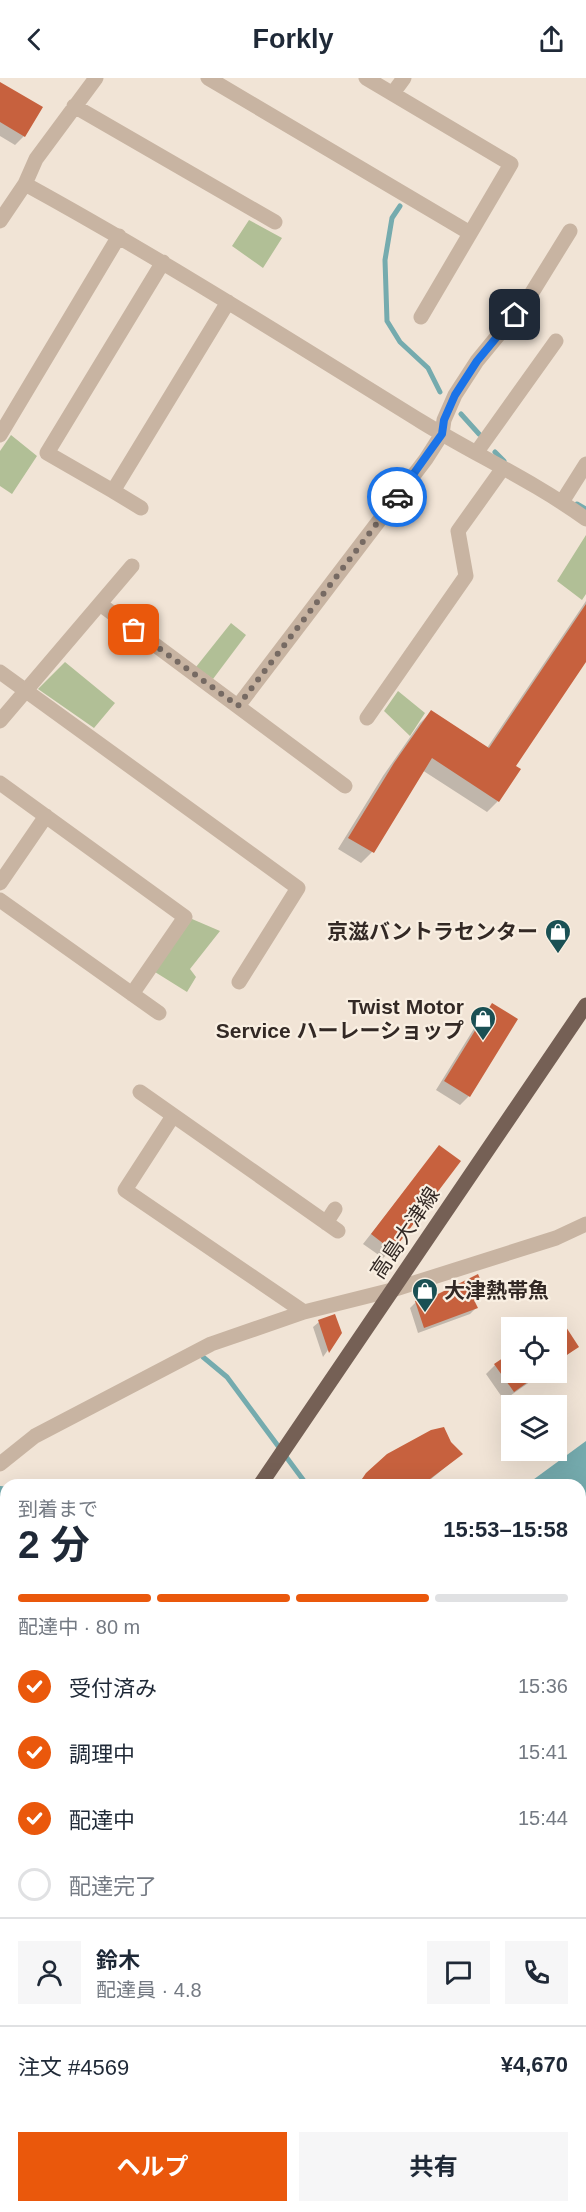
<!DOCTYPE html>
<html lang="ja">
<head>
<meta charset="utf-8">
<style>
	:root { --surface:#fff; --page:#f6f6f7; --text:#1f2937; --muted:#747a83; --line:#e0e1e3; --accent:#ea580c }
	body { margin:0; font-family:Helvetica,"Noto Sans JP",sans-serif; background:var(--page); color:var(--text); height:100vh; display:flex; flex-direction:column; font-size:22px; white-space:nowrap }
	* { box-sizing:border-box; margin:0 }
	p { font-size:20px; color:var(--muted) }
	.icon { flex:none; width:33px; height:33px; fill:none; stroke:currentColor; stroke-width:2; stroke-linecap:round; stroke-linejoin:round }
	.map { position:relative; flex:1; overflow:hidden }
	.sheet { position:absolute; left:0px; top:1401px; width:586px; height:734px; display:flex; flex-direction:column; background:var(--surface); border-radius:18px 18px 0 0; box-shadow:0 6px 24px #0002 }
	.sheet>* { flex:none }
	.controls { position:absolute; left:501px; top:1239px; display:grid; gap:12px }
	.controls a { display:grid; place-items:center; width:66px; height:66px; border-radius:0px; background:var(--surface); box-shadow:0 6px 24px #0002; font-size:30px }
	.pin { position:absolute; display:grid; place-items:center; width:51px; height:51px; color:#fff; margin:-26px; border-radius:12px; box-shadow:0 3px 9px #0006 }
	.courier { position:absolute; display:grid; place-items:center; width:60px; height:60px; margin:-30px; border:4px solid #1a73e8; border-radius:50%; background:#fff; color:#222; box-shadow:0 2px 8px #0007 }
	.head em { font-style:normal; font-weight:700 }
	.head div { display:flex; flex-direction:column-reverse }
	.head { display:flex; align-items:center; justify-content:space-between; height:102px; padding:0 18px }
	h1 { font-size:39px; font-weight:700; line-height:45px }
	.bar { display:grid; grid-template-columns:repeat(4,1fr); gap:9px 6px; align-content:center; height:72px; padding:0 18px }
	.bar i { height:8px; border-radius:4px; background:var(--line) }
	.bar .current { background:var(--accent) }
	.bar p { grid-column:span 4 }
	.line { display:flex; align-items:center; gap:15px; padding:0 18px; border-top:2px solid var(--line) }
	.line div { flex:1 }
	.round { display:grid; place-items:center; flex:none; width:63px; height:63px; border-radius:0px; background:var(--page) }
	ol { padding:0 18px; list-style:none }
	li { display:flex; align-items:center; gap:18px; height:66px }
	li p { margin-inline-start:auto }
	li .icon { padding:6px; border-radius:50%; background:var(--accent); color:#fff; stroke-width:4 }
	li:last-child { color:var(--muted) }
	li i { width:33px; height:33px; border:3px solid var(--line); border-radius:50% }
	.primary-button { display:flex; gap:12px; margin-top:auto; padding:12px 18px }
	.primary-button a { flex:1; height:69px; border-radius:0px; background:var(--accent); color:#fff; font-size:24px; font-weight:700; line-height:69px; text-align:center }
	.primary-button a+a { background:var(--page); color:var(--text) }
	header { display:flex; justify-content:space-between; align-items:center; height:78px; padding:0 18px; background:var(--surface); font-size:27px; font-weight:700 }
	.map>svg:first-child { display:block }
</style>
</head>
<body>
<header><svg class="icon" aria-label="back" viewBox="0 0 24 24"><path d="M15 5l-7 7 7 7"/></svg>Forkly<svg class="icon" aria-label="share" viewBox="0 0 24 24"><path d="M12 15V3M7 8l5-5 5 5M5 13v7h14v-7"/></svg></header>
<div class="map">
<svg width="586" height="2134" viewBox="0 0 586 2134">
	<rect width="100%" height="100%" fill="#f1e4d6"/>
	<path fill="#b1bf96" d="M249 142 282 160 263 190 232 168Z
		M11 357 37 378 12 416 0 408V373Z
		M586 457V516L582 522 557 503Z
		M231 545 246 557 213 601 196 589Z
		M65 584 115 625 94 650 38 611Z
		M398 613 425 635 410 658 384 633Z
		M192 841 220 853 190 891 196 899 187 914 155 894Z"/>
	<path fill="#75abae" d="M586 1363V2134H0V1910L6 1901V2128H580V1407H526Z"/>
	<path fill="#0003" d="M0 6 24 58 15 67 0 58Z
		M586 523V581L514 688 498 723 487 734 422 692 372 774 361 785 338 771 383 698 420 645 431 634 487 670Z
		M492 927 469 1018 460 1027 436 1012 483 936Z
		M439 1069 392 1172 383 1180 363 1166Z
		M485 1217 473 1225 476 1230 470 1236 418 1255 410 1230 416 1224Z
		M319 1244 340 1255 323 1279 313 1249Z
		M556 1257 577 1269 556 1286Z
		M495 1287 512 1294H544L504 1322 486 1296Z
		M450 1365 461 1376 424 1407H356L367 1396Z"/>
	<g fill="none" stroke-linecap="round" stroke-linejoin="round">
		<path stroke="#75abae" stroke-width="5" d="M400 128 392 140 385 182 387 243 400 264 428 290 440 314
			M461 336 479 356
			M495 374 504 383
			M577 426 586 431
			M203 1279 227 1299 307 1407"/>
		<path stroke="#75abae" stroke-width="32" d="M0 1424 6 1430"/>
	</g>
	<path fill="#c7613e" d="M0 4 43 29 25 59 0 44Z
		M586 526V584L516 688 521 691 499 724 432 680 374 775 348 760 394 685 431 632 489 670Z
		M492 925 518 941 470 1019 444 1003Z
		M439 1067 461 1083 393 1173 371 1156Z
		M478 1196 487 1217 474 1222 478 1230 424 1250 415 1223 430 1220Z
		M335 1236 342 1255 329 1275 318 1242Z
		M566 1249 579 1269 556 1284V1255Z
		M512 1274V1294H542L514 1314 494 1286Z
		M444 1349 451 1364 463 1376 422 1407H358L366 1395 387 1376 431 1352Z"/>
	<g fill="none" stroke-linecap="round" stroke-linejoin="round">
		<path stroke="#b49e8d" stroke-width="3" stroke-dasharray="3 3" stroke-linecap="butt" d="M580 1527 586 1533
			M580 1546 586 1542"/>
		<path stroke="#c8b4a2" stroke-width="15" d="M208 0 470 155
			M366 0 511 86 421 239
			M393 15 404 0
			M74 28 275 144
			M25 106C160 180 291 263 422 344 476 377 535 404 586 441
			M0 143 25 106 36 81 96 0
			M0 357 119 158
			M476 375 556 263
			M113 413 47 375 163 184
			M562 424 586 386
			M141 430 113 413 228 224
			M100 526 345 708
			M0 594 298 810 239 904
			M238 628 426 381 442 356 444 342 455 317 477 283 528 221 570 153
			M367 640 466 498 458 453 503 390
			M0 643 132 488
			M0 705 185 839 132 916
			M0 805 46 738
			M0 822 159 935
			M140 1014 338 1153
			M173 1038 125 1112 304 1234
			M326 1145 335 1131
			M0 1386 35 1358 211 1266 304 1234 392 1212 556 1160 586 1146
			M0 1465 6 1471
			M0 1550 6 1538"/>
		<path stroke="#756055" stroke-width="15" d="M260 1407 586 927
			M0 1786 6 1777"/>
	</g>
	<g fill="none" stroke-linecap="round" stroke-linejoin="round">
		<path stroke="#766a63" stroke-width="6" stroke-dasharray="0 10.8" d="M134 552 238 628 397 419"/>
		<path stroke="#1a73e8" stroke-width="8" d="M397 419 442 356 444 342 455 317 477 283 515 237"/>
	</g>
	<defs>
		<symbol id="shop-pin" viewBox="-11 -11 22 30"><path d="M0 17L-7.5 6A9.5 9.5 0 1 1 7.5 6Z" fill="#1a5054" stroke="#f9efe2"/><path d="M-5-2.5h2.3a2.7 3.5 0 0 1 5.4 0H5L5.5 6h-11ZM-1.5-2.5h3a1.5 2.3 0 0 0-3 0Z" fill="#fff"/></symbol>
	</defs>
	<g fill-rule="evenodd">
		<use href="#shop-pin" x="543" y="839" width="30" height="40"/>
		<use href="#shop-pin" x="468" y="926" width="30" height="40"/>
		<use href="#shop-pin" x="410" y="1198" width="30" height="40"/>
	</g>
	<g text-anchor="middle" stroke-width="4.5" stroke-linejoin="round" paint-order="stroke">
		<g font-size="21" font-weight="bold" fill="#332925" stroke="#f9efe2" text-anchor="end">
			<text x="538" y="861">京滋バントラセンター</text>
			<text x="464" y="936">Twist Motor<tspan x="464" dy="24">Service ハーレーショップ</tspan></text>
			<text x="444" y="1220" text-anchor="start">大津熱帯魚</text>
		</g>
		<g font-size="21" fill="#332925" stroke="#f9efe2">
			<text transform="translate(405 1155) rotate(-56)" y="7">高島大津線</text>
		</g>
	</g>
</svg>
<div class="controls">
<a><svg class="icon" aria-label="locate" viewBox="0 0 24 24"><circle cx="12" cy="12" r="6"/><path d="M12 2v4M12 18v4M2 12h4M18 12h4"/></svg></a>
<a><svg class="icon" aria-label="layers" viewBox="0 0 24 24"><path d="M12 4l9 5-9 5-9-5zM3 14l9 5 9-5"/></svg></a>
</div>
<div class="pin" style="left:134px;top:552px;background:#ea580c"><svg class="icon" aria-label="bag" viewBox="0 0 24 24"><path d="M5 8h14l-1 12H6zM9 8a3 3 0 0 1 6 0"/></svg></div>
<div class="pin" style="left:515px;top:237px;background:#1f2937"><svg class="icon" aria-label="home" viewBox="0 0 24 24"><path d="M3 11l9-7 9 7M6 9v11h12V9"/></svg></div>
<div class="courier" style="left:397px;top:419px"><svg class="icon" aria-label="car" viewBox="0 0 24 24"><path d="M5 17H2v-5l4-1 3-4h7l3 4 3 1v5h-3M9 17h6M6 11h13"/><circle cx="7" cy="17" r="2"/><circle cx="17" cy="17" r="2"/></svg></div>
<section class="sheet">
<div class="head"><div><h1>2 分</h1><p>到着まで</p></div><em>15:53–15:58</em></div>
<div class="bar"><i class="current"></i><i class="current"></i><i class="current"></i><i></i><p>配達中 · 80 m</p></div>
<ol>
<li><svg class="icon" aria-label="check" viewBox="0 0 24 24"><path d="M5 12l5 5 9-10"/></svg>受付済み<p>15:36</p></li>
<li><svg class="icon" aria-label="check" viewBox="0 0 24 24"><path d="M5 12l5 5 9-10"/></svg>調理中<p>15:41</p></li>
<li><svg class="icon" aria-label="check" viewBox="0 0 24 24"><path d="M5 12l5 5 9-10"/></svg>配達中<p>15:44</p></li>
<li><i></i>配達完了</li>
</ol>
<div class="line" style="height:108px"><a class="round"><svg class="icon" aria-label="person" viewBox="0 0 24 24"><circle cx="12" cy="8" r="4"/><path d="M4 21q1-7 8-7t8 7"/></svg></a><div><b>鈴木</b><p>配達員 · 4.8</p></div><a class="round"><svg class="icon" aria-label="chat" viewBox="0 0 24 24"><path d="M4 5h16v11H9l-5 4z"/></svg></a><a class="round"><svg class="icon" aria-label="phone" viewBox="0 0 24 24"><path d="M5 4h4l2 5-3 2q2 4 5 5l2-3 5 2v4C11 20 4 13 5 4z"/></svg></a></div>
<div class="line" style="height:78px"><div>注文 #4569</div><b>¥4,670</b></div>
<div class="primary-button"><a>ヘルプ</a><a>共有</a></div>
</section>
</div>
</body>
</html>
